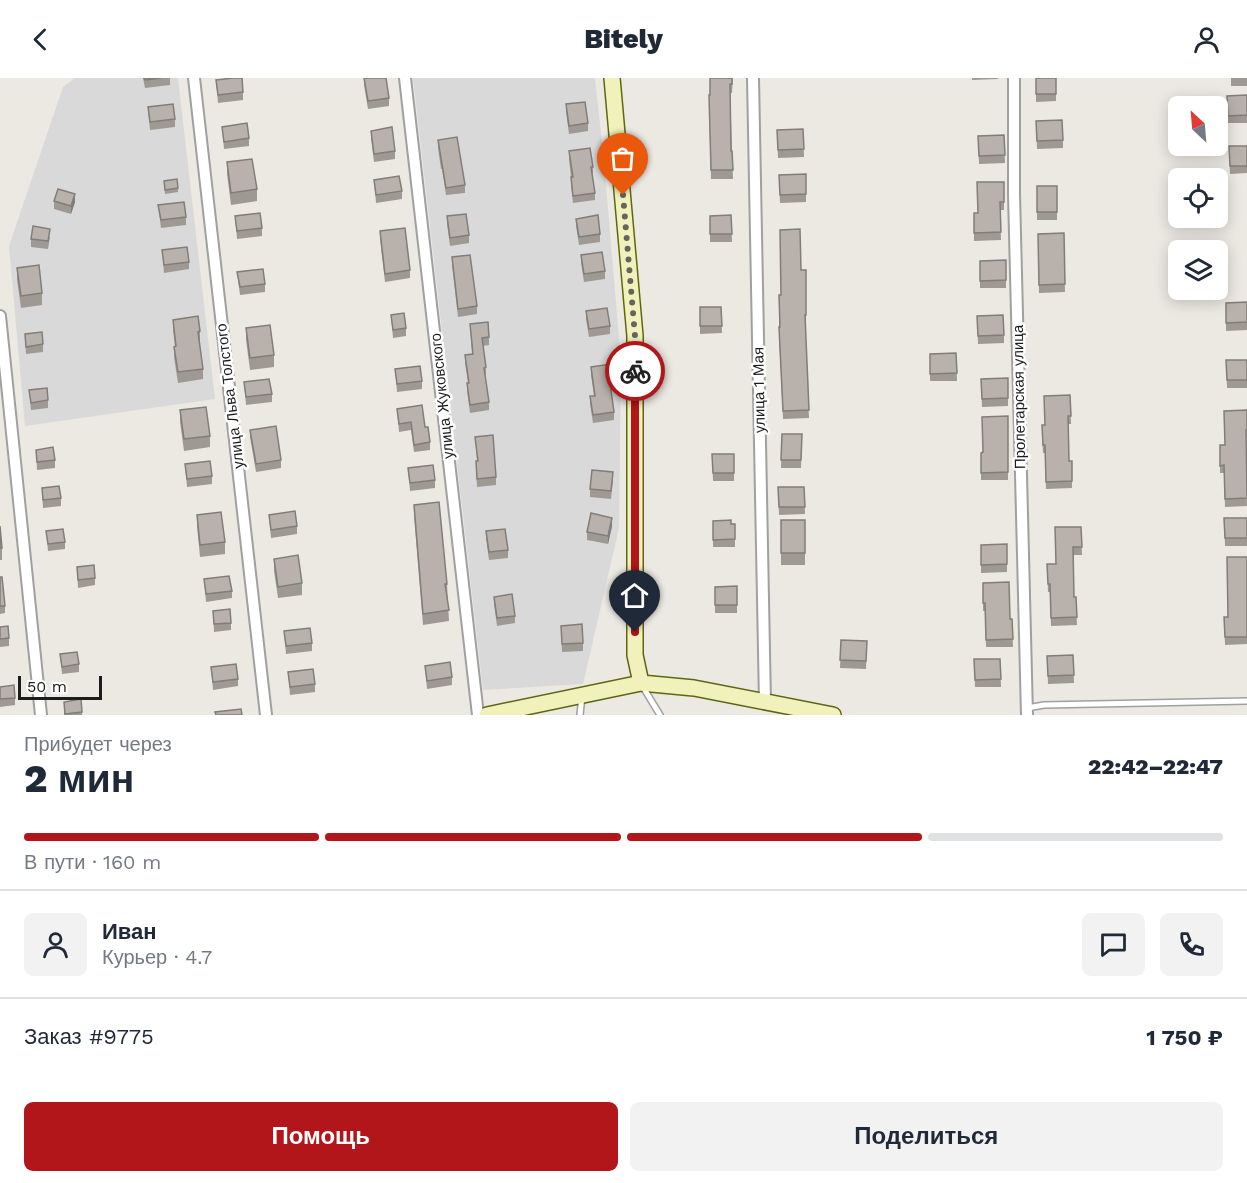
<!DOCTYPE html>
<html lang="ru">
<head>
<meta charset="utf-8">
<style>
	:root { --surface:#fff; --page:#f2f2f3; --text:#1f2937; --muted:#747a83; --line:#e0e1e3; --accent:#b2161b }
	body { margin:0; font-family:"Work Sans",sans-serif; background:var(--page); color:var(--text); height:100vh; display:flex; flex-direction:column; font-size:22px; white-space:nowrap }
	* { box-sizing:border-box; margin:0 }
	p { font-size:20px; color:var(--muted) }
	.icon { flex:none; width:33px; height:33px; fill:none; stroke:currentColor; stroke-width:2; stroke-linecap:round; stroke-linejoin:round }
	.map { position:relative; height:637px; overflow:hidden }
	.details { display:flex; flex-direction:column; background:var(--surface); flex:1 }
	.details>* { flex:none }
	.needle { width:39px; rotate:334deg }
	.fabs { position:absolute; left:1168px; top:18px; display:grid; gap:12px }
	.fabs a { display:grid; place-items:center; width:60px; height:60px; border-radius:9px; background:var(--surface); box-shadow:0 3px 15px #0003; font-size:30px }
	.scale { position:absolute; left:18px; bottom:15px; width:84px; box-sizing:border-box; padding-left:6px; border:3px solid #1c1c1c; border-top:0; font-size:16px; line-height:21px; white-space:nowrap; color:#1c1c1c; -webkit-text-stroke:4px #fff; paint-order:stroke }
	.pin { position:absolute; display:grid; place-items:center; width:51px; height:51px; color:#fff; margin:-62px -26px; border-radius:50% 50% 50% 0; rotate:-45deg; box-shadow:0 0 6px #0007 }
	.pin .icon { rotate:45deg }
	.courier { position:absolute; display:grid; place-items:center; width:60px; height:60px; margin:-30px; border:4px solid #b2161b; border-radius:50%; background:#fff; color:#222; box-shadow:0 2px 8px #0007 }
	.head em { font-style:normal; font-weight:800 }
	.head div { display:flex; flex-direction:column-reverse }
	.head { display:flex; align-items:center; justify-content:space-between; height:102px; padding:0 24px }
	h1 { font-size:39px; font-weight:800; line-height:45px }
	.bar { display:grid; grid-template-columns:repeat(4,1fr); gap:9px 6px; align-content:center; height:72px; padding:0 24px }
	.bar i { height:8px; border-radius:4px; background:var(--line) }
	.bar .active { background:var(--accent) }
	.bar p { grid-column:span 4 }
	.line { display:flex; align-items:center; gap:15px; padding:0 24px; border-top:2px solid var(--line) }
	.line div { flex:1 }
	.round { display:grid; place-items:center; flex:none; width:63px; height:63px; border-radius:9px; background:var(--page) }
	.action { display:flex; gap:12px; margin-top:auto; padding:12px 24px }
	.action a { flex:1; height:69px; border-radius:9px; background:var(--accent); color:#fff; font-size:24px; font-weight:800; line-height:69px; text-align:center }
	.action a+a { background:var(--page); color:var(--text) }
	header { display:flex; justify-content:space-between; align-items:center; height:78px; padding:0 24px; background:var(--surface); font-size:27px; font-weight:800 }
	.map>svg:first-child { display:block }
</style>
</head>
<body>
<header><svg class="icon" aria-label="back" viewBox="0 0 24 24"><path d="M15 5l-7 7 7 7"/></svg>Bitely<svg class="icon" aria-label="person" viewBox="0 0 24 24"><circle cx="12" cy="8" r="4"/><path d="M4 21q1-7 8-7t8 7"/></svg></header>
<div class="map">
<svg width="1247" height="637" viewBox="0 0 1247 637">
	<rect width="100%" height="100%" fill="#ece9e3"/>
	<path fill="#dad9d9" d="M75 0H178L215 321 25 348 9 168 63 9Z
		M413 0H595L604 83 621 284 619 450 583 606 483 612Z"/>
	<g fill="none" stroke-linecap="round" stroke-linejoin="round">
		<defs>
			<path id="lane" d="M643 609 660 637
				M1027 630 1044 627 1247 623
				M580 637 582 618"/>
			<path id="street" d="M194 0 266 637
				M405 0 478 637
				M753 0 765 625
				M1014 0V116L1027 637
				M0 238 41 637"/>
			<path id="secondary" d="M612 0 635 258V577L641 605
				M487 637 641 605 694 610 833 637"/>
		</defs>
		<use href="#lane" stroke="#a0a0a0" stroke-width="8"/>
		<use href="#street" stroke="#a0a0a0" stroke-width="14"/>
		<use href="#secondary" stroke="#5f6610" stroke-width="18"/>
		<use href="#lane" stroke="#fff" stroke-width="5"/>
		<use href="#street" stroke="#fff" stroke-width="10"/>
		<use href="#secondary" stroke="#f1f2bb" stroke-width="15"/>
	</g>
	<path fill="#9f9994" d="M143 0H170V7L145 10Z
		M364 0 389 20V28L368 31 364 7Z
		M733 0 732 15H730L733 101H711L709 26 710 17Z
		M972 0H998V1L972 2Z
		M1036 0H1056V23L1036 24Z
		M1231 0H1247V8H1231Z
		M216 2 243 14V22L218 25Z
		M1247 17V45H1228L1227 18Z
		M566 26 588 45V53L569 56 566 34Z
		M148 29 175 41V49L150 52Z
		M1036 43 1063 62V70L1037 71Z
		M222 49 249 60V68L224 71Z
		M803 51 804 79 778 80 777 52Z
		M371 53 395 73V81L374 84 371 60Z
		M1004 57 1005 85 979 86 978 58Z
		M438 62 465 107V115L446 117 442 91H441L438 70Z
		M1229 68H1247V95L1230 96Z
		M569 73 593 89V96L592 97 595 115V122L573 125 571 107V99L569 81Z
		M227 84 257 111V123L231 127 227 96Z
		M806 96V124L780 125 779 97Z
		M374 102 402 113V121L376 125Z
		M164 103 178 110V114L165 116Z
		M1004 104V132H1000L1001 162 974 163V135H978Z
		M1037 108H1057V142H1037Z
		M54 123 75 124 71 136 54 131Z
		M158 127 186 139V147L161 150Z
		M731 137 732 164H710V138Z
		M235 138 262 150V158L237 161Z
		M447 138 469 157V165L450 168 447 146Z
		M576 141 600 156V164L579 167 576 148Z
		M380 153 410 192V200L385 204 380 161Z
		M1064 155 1065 214 1039 215 1038 156Z
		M50 159 48 171 31 169V161Z
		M162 172 189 184V191L164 195Z
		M581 177 605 193V201L584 204 581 185Z
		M452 179 477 228V236L458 239 452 187Z
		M1006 182V210H980V183Z
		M17 190 42 215V227L21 230 17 202Z
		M801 192H806V245H805L809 340 783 341 779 257 780 217Z
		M237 194 265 206V214L240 217Z
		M1247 224V252L1226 253V225Z
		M700 229H721L722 255 700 256Z
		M586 233 610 248V256L589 259 586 241Z
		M391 237 406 250V258L393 260Z
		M977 238 1004 257V265L978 266Z
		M173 242 200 253V264H199L203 291V301L178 305 174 279 175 269 173 252Z
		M470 246 489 259V267L483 268 486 289V297H485L489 324V332L470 335 467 313V305H468L465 285V277L472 276Z
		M246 250 274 277V289L250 292 246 262Z
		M25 256 43 266V274L26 276Z
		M956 275 957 303H930V276Z
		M1226 282H1247V310H1227Z
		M591 289 615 305V312L611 313 614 334V342L593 345 590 326V318H594L591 297Z
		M395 291 422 303V311L397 314Z
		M1008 300V328L982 329 981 301Z
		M244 304 272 316V324L246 327Z
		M29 312 48 322V330L31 332Z
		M1070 317 1071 346H1068L1069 383H1072V410L1046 411 1045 375H1043L1042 355 1044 347Z
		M397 331 425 349 430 364V372L414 374 411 352 399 354Z
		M180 332 210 358V369L184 373 180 344Z
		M1247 332V360H1246L1247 428 1225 429 1224 395H1220V375Z
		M1008 338V402H981V375L982 374Z
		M250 352 281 382V390L256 394 250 359Z
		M782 356H802L801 390H781Z
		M475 359 496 399V407L477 409 476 391V383H477Z
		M36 372 55 382V390L37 392Z
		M712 376H734V403H713Z
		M185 386 212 398V406L187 409Z
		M408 390 435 402V410L410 413Z
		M613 402 611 421 590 419V411Z
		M778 409H804L805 436 779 437Z
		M42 410 61 420V428L43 430Z
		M414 427 447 506 449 543 423 547 414 438Z
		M197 437 225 464V476L200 479 197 448Z
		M269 437 297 448V456L271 460Z
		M1224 440H1247V468H1225Z
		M781 442H805V487H781Z
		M713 443 735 446V469H713Z
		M0 448 2 470V482H0Z
		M612 448 608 466 587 462V454Z
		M1081 449 1082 477H1073L1074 519H1076L1077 547 1051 548 1050 514H1048L1047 486H1056Z
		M46 453 65 464V471L48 473Z
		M486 453 508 472V480L489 482 486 461Z
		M981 467 1007 486V494L981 495Z
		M1247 479V566L1225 567 1224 539H1227Z
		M274 481 302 505V517L278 520 274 493Z
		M77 489 95 500V507L78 510Z
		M0 499 5 528V535L0 536Z
		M204 501 232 513V520L206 524Z
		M983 505 1010 541H1012L1013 569H986L985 533H983Z
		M737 508V535H715V509Z
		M494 519 515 538V545L497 548 494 526Z
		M213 533 231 545V552L214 554Z
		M561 548 583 565V573L562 574Z
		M0 549 9 560V568L0 569Z
		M284 553 312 565V573L286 576Z
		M841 562 867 563 866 591 840 590Z
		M60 576 79 586V594L62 596Z
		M1073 577 1074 605 1048 606 1047 578Z
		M974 581H1000L1001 609H975Z
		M425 588 452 599V607L427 611Z
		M211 589 238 601V608L213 612Z
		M288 594 315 606V614L290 617Z
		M0 609 15 620V627L0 629Z
		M81 621 82 637H64V624Z"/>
	<path fill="#827d78" d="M75 116V124L71 136V128Z
		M612 440V448L608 466V458Z"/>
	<path fill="#b9b2ac" stroke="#827d78" stroke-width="1.5" d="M144 0H161L145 2Z
		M233 0H242L243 14 218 17 216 2Z
		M364 0H386L389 20 368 23Z
		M710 0H732V6H730L731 73H732L733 92H711L709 17H710Z
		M1036 0H1056V16H1036Z
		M1247 17V37L1228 38 1227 18Z
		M585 24 588 45 569 48 566 26Z
		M173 26 175 41 150 44 148 29Z
		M1062 42 1063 62 1037 63 1036 43Z
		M247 45 249 60 224 64 222 49Z
		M392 49 395 73 374 76 371 53Z
		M803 51 804 71 778 72 777 52Z
		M1004 57 1005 77 979 78 978 58Z
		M457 59 465 107 446 110 438 62Z
		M1229 68H1247V88H1230Z
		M590 70 593 89H591L595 115 573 118 571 99H573L569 73Z
		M252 81 257 111 231 115 227 84Z
		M806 96V116L780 117 779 97Z
		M399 98 402 113 376 117 374 102Z
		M177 101 178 110 165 112 164 103Z
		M977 104H1004V124H1000L1001 154 974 155V135H978Z
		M1037 108H1057V134H1037Z
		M58 111 75 116 71 128 54 123Z
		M184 124 186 139 161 142 158 127Z
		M260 135 262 150 237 153 235 138Z
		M466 136 469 157 450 160 447 138Z
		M598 137 600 156 579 159 576 141Z
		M731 137 732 156H710V138Z
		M33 148 50 151 48 163 31 161Z
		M405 150 410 192 385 196 380 153Z
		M800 151 801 192H806V237H805L809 332 783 333 779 249H780L779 217H781L780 152Z
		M1064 155 1065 206 1039 207 1038 156Z
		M187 169 189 184 164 187 162 172Z
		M602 174 605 193 584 196 581 177Z
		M470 177 477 228 458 231 452 179Z
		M1006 182V202L980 203V183Z
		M39 187 42 215 21 218 17 190Z
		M263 191 265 206 240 209 237 194Z
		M1247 224V244L1226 245V225Z
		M700 229H721L722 248H700Z
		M607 230 610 248 589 251 586 233Z
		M404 235 406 250 393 252 391 237Z
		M1003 237 1004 257 978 258 977 238Z
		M198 238 200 253 198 254 203 291 178 294 174 269 176 268 173 242Z
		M488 244 489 259 482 260 486 289 484 290 489 324 470 327 467 305H469L465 277 473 276 470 246Z
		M270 247 274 277 250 280 246 250Z
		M42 254 43 266 26 269 25 256Z
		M956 275 957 295 930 296V276Z
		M1226 282H1247V302H1227Z
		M612 286 615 305H610L614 334 593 337 590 318H595L591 289Z
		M420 288 422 303 397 306 395 291Z
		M1008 300V320L982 321 981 301Z
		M269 301 272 316 246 319 244 304Z
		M47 310 48 322 31 325 29 312Z
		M1070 317 1071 338H1068L1069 383H1072V403L1046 404 1045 367H1043L1042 347H1045L1044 318Z
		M422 327 425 349H428L430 364 414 367 411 344 399 346 397 331Z
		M206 329 210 358 184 361 180 332Z
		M1247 332V352H1246L1247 420 1225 421 1224 387 1220 388V367H1225L1224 333Z
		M1008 338V394L981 395V375L983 374 982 339Z
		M276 348 281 382 256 386 250 352Z
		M782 356H802L801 382H781Z
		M493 357 496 399 477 401 476 383H478L475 359Z
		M53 369 55 382 37 384 36 372Z
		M712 376H734V395H713Z
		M210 383 212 398 187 401 185 386Z
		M433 387 435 402 410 405 408 390Z
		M592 392 613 394 611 413 590 411Z
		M59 408 61 420 43 422 42 410Z
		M778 409H804L805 429H779Z
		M439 424 447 506H445L449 532 423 536 414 427Z
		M295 433 297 448 271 452 269 437Z
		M221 434 225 464 200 467 197 437Z
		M591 435 612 440 608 458 587 454Z
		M1224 440H1247V460H1225Z
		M731 442V446H735V461L713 462V443Z
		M781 442H805V475H781Z
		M0 448 2 470H0Z
		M1055 449H1081L1082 469H1073L1074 519H1076L1077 539 1051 540 1050 506H1048L1047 486H1056Z
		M63 451 65 464 48 466 46 453Z
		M505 451 508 472 489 474 486 453Z
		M1007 466V486L981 487V467Z
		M298 477 302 505 278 509 274 481Z
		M1227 479H1247V559H1225L1224 539H1228Z
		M94 487 95 500 78 502 77 489Z
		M229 498 232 513 206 516 204 501Z
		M0 499H2L5 528H0Z
		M1009 504 1010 541H1012L1013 561 986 562 985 525H983V505Z
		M737 508V527H715V509Z
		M512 516 515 538 497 540 494 519Z
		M230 531 231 545 214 546 213 533Z
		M582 546 583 565 562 566 561 548Z
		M8 548 9 560 0 561V549Z
		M310 550 312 565 286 568 284 553Z
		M841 562 867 563 866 583 840 582Z
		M77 574 79 586 62 589 60 576Z
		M1073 577 1074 597 1048 598 1047 578Z
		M974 581H1000L1001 601 975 602Z
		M450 584 452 599 427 603 425 588Z
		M236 586 238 601 213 604 211 589Z
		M313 591 315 606 290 609 288 594Z
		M14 607 15 620 0 621V609Z
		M81 621 82 634 65 636 64 624Z
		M241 631 242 637H216L215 634Z"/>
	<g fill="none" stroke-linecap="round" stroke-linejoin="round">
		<path stroke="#656462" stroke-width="6" stroke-dasharray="0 10.8" d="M623 117 635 258V293"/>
		<path stroke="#b2161b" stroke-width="8" d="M635 554V293"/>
	</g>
	<g text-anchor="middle" stroke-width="5" stroke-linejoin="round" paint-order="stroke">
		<g font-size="15" fill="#1c1c1c" stroke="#fff">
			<text transform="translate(759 312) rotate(-91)" y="5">улица 1 Мая</text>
			<text transform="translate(230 318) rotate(-97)" y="5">улица Льва Толстого</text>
			<text transform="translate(442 318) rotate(-96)" y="5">улица Жуковского</text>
			<text transform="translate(1019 319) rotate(-91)" y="5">Пролетарская улица</text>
		</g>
	</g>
</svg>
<div class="fabs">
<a><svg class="needle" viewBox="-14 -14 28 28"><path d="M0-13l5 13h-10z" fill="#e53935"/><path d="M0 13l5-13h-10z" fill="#747a83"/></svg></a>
<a><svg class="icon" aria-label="locate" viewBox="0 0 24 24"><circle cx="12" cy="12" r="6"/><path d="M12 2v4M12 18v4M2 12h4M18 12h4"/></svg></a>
<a><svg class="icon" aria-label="layers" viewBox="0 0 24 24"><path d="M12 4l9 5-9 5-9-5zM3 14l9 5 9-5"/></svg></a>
</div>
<div class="scale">50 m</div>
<div class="pin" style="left:623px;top:117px;background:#ea580c"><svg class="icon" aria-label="bag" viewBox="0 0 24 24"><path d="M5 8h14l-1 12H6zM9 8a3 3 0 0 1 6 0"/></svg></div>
<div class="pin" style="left:635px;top:554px;background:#1f2937"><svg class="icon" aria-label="home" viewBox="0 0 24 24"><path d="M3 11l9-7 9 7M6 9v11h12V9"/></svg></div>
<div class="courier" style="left:635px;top:293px"><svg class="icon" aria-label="bike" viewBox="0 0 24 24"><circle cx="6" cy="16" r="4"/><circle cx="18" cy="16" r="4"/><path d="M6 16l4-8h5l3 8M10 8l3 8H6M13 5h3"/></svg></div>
</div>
<section class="details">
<div class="head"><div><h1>2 мин</h1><p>Прибудет через</p></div><em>22:42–22:47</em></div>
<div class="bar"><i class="active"></i><i class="active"></i><i class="active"></i><i></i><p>В пути · 160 m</p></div>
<div class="line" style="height:108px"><a class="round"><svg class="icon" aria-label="person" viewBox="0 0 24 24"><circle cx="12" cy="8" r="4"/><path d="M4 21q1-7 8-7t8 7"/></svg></a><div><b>Иван</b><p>Курьер · 4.7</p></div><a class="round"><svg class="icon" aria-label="chat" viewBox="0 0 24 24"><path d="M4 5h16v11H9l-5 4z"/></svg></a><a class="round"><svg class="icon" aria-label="phone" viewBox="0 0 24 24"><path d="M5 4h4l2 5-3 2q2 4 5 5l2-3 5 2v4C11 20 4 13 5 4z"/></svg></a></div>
<div class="line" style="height:78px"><div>Заказ #9775</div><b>1 750 ₽</b></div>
<div class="action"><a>Помощь</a><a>Поделиться</a></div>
</section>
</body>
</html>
